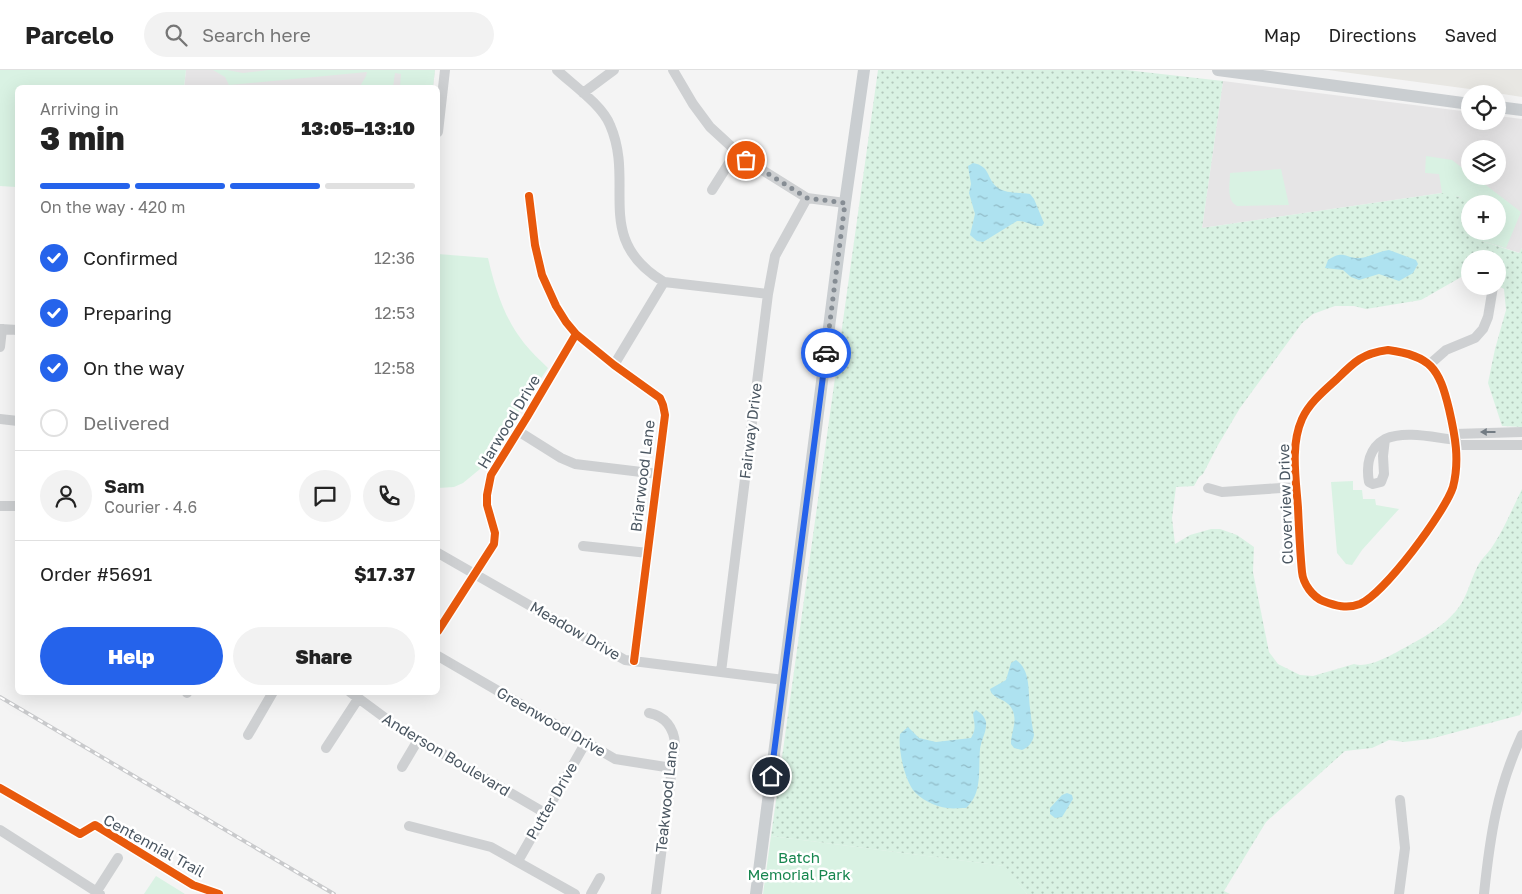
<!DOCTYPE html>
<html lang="en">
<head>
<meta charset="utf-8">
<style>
	:root { --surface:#fff; --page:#f2f2f2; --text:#222; --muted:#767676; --line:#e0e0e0; --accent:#2563eb }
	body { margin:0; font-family:"Golos Text",sans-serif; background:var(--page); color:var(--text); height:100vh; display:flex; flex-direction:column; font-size:19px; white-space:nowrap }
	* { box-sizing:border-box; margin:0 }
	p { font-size:16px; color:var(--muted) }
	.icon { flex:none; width:28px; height:28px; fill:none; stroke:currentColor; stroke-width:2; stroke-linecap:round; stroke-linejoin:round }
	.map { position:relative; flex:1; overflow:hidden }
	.panel { position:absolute; left:15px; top:15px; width:425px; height:610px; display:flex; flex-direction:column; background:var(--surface); border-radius:8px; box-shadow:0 5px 20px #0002 }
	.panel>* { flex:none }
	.controls { position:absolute; left:1461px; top:15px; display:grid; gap:10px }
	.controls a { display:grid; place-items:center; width:45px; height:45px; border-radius:50%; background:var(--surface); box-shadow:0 5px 20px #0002; font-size:25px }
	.pin { position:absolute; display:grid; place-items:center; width:42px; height:42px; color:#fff; margin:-21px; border:2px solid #fff; border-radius:50%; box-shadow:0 1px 5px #0007 }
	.courier { position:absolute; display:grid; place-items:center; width:50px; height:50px; margin:-25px; border:4px solid #2563eb; border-radius:50%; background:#fff; color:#222; box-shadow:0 1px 6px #0007 }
	.head em { font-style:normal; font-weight:800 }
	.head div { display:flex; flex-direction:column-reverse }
	.head { display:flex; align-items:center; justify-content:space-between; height:85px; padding:0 25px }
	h1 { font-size:32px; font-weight:800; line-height:38px }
	.bar { display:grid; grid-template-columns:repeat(4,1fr); gap:8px 5px; align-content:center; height:60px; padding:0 25px }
	.bar i { height:6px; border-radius:4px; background:var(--line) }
	.bar .current { background:var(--accent) }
	.bar p { grid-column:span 4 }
	.line { display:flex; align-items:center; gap:12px; padding:0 25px; border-top:1px solid var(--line) }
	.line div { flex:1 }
	.round { display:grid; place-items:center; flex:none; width:52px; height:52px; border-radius:26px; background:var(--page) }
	ol { padding:0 25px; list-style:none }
	li { display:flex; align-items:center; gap:15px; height:55px }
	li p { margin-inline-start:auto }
	li .icon { padding:5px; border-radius:50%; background:var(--accent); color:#fff; stroke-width:4 }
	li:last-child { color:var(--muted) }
	li i { width:28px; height:28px; border:2px solid var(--line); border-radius:50% }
	.cta { display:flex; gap:10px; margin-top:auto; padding:10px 25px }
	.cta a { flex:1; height:58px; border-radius:30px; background:var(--accent); color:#fff; font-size:20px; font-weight:800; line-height:58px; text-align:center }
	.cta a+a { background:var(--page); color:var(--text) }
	header { display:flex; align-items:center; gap:30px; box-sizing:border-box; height:70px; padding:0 25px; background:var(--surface); border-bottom:1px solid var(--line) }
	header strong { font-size:24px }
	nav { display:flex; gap:28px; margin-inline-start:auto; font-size:18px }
	.search { width:350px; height:45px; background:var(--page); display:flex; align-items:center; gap:12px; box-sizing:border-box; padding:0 18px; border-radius:28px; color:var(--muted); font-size:19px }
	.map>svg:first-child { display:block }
</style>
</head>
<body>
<header>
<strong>Parcelo</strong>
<div class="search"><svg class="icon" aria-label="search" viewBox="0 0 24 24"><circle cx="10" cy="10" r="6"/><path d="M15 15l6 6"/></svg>Search here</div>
<nav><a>Map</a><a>Directions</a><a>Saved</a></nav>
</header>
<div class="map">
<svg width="1522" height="824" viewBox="0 0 1522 824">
	<defs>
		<pattern id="grass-dots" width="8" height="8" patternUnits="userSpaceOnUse" patternTransform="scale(1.25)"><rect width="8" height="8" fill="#d9f2e3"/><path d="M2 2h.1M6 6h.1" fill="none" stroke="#b2c7bb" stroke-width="1.8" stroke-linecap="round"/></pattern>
		<pattern id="water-ripples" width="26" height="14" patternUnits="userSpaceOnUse" patternTransform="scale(1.25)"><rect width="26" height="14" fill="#aee2f0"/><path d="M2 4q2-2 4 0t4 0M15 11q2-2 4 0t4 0" fill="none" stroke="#90bac6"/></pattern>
	</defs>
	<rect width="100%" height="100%" fill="#f4f4f4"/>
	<path fill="#e8e7e3" d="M1328 0H1522V27L1477 20Z"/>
	<path fill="#e6e5e6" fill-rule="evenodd" d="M186 0H435L433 17 184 18Z
		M1223 11 1470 42V51H1498V46L1522 49V178L1520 183 1482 171 1480 161H1498V134H1470V139L1466 133 1442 123 1202 158ZM1470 79H1498V106H1470Z"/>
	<path fill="url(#grass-dots)" d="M878 0H1126L1223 11 1202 158 1442 123C1471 127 1470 136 1470 161H1480L1482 171 1519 183 1522 178V357L1502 356 1488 313 1495 279 1506 240 1504 219 1498 216V189H1470V204L1463 206 1421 230 1366 239 1354 236H1335L1313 244 1302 253 1240 338 1218 375 1203 404 1199 407 1194 416 1176 417 1172 448 1175 474 1190 465 1211 459H1220L1237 465 1254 477 1253 502 1269 582 1278 594 1300 605 1313 606 1354 594C1368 598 1385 588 1397 582 1420 569 1446 557 1461 534 1469 521 1472 505 1480 492 1484 486 1490 481 1494 474 1505 457 1513 437 1522 419V640L1520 645 1430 669 1404 672 1389 670 1372 678 1345 681 1266 752 1224 821 1230 824H1027L1004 796 771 766Z"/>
	<path fill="#d9f2e3" d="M0 0H186L184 17 18 18V107L16 117 0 116Z
		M213 0H227L243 3 268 0H435L433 17H400L401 4 395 3 393 17 359 18 366 6 367 2 229 15 225 7Z
		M1426 86 1452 90 1470 104V106H1474L1521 142 1506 178 1482 171 1480 161H1498V134H1470V139L1460 127 1442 123 1439 104 1425 103Z
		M1281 99 1289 135 1237 136C1226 130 1230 114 1230 103Z
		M438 184 488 188C495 218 504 248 524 273 531 282 540 290 548 298L480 399 463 413 454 417 438 418Z
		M1353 411V420H1362L1363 429H1375L1376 435 1399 439 1362 480 1352 495 1346 494 1337 483 1331 412Z
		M771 766 1005 796 1027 824H763Z
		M156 806 185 824H144Z"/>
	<path fill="url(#water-ripples)" d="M973 93C991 96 986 109 998 118 1007 124 1020 122 1030 124L1034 129 1044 153 1042 156C1033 157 1026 150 1017 151L983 172 977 171 970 165 975 144 969 123 971 114 968 96Z
		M1389 180 1416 190 1418 194 1413 203 1399 211 1379 204 1359 210 1351 207 1343 200 1325 198 1328 190C1345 179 1345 189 1360 188 1370 187 1379 181 1389 180Z
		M1016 590C1031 600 1028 622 1030 638 1031 647 1032 656 1034 665 1033 672 1028 678 1022 680L1014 678 1011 674C1011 664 1016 654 1014 645 1011 627 992 631 990 619L1006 610 1011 593Z
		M976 640C981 643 985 647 986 652 987 662 981 670 980 679 978 699 983 723 966 738 960 738 953 739 947 738 936 737 920 729 913 720 904 707 898 679 900 664L908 657 919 668 936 672 971 668C977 658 974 654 973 643Z
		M1067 723 1072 725 1073 729 1062 747 1055 748 1050 744V738L1062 725Z"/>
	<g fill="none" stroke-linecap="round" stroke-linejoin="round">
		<path stroke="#ced0d2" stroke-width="10" d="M557 0C573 15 602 35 610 55 636 114 592 169 664 212L768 224
			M673 0 693 34 710 57 746 90 807 128 845 133
			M583 23 614 0
			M438 62 445 0
			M712 120 736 82
			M529 126 535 175 542 205 556 236 566 252 576 264 614 295 660 328 663 335 665 345 634 591
			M0 259 18 260
			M0 277 2 259
			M1388 280C1431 286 1439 298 1449 339 1455 365 1460 390 1453 417 1445 442 1384 524 1360 534 1347 539 1336 536 1323 531 1313 527 1303 514 1302 502 1300 481 1299 460 1298 438 1296 409 1290 376 1302 349 1309 333 1325 320 1337 309 1354 292 1363 283 1388 280Z
			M1430 294 1446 280 1475 268 1483 259 1488 247 1493 217
			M614 295 664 212
			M0 349 18 351
			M518 361 561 388 575 394 658 404
			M1454 364 1522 362
			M1385 369 1383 386 1384 404 1381 412 1373 414 1369 412C1366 395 1369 378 1385 369Z
			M1385 369C1406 360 1435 368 1456 370
			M1457 375H1522
			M1208 418 1222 422 1296 417
			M0 436H18
			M583 476 648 483
			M438 483 625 590 784 610
			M438 561 494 474 495 463 487 435V425L491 405 527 347 576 264
			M438 586 615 689 672 698
			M721 602 768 224 775 186 807 128
			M350 622 400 659 545 743
			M187 623V622
			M649 643C665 646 674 658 675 674L656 824
			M248 665 273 622
			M326 678 358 629
			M402 697 418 670
			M409 756 491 777 575 824
			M0 760 100 824
			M518 791 586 672
			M95 824 118 788
			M591 824 600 808
			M1399 824 1405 778 1400 730
			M1484 824C1490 766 1497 719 1522 665"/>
		<path stroke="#caced1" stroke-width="12" d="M1218 0 1470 34
			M1498 37 1522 40
			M756 824 845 133 864 0"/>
		<defs>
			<path id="rail" d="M0 627 334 824"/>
		</defs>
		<use href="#rail" stroke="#c9cacc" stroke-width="4"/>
		<use href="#rail" stroke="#fff" stroke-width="2" stroke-dasharray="5.5" stroke-linecap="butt"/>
		<defs>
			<path id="cycleway" d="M529 126 535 175 542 205 556 236 566 252 576 264 614 295 660 328 663 335 665 345 634 591
				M1388 280C1431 286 1439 298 1449 339 1455 365 1460 390 1453 417 1445 442 1384 524 1360 534 1347 539 1336 536 1323 531 1313 527 1303 514 1302 502 1300 481 1299 460 1298 438 1296 409 1290 376 1302 349 1309 333 1325 320 1337 309 1354 292 1363 283 1388 280Z
				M438 561 494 474 495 463 487 435V425L491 405 527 347 576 264
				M0 718 80 764 95 755 193 815 219 824"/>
		</defs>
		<use href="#cycleway" stroke="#fff" stroke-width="11"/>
		<use href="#cycleway" stroke="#e8590c" stroke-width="8"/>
	</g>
	<defs><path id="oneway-solid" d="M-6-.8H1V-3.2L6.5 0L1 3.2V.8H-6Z" transform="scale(1.25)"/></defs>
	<use fill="#727b83" href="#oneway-solid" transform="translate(1488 362) rotate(180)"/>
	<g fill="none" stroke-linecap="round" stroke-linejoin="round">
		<path stroke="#868d94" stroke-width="5" stroke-dasharray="0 9" d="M746 90 807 128 845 133 826 283"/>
		<path stroke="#2563eb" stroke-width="6" d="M771 706 826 283"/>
	</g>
	<g text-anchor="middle" stroke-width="5" stroke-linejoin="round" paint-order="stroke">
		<g font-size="15" fill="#4a5661" stroke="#fff">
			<text transform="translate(509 352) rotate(-59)" y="5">Harwood Drive</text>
			<text transform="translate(751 361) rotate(-83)" y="5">Fairway Drive</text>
			<text transform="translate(643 406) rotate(-83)" y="5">Briarwood Lane</text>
			<text transform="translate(1286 434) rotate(-92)" y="5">Cloverview Drive</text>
			<text transform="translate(575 561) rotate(30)" y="5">Meadow Drive</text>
			<text transform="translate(551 652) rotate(30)" y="5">Greenwood Drive</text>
			<text transform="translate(446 685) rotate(31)" y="5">Anderson Boulevard</text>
			<text transform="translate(667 727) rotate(-84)" y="5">Teakwood Lane</text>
			<text transform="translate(552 731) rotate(-60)" y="5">Putter Drive</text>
			<text transform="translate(154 776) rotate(29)" y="5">Centennial Trail</text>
		</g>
		<g font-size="15" fill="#17864f" stroke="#fff">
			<text x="799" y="793">Batch<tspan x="799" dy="17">Memorial Park</tspan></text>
		</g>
	</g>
</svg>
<div class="controls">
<a><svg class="icon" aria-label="locate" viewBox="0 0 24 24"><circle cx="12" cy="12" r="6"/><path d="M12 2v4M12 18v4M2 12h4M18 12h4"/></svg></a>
<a><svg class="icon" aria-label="layers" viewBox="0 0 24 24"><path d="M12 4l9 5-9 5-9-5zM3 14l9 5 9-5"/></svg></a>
<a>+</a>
<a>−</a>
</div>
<div class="pin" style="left:746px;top:90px;background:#ea580c"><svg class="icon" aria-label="bag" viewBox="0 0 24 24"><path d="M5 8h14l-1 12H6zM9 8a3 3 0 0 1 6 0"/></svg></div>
<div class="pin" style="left:771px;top:706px;background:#1f2937"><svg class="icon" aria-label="home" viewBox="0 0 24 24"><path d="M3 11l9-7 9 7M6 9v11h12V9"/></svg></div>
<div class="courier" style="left:826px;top:283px"><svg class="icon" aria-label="car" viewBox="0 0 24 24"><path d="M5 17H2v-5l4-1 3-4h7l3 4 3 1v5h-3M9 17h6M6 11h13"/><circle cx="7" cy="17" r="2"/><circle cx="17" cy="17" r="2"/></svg></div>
<section class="panel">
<div class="head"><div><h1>3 min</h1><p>Arriving in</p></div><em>13:05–13:10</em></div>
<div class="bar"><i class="current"></i><i class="current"></i><i class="current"></i><i></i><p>On the way · 420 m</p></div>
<ol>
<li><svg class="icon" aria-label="check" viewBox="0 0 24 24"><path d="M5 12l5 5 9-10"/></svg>Confirmed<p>12:36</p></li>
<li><svg class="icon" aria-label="check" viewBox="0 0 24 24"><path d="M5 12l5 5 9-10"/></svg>Preparing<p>12:53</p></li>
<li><svg class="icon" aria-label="check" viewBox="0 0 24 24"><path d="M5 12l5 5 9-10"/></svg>On the way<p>12:58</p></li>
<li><i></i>Delivered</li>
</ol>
<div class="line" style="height:90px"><a class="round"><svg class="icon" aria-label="person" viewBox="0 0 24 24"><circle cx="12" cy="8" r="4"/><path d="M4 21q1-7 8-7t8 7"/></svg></a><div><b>Sam</b><p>Courier · 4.6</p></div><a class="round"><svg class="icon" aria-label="chat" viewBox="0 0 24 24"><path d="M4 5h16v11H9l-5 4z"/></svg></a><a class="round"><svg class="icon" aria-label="phone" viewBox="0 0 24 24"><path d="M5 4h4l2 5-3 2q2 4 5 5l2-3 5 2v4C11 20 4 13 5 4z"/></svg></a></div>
<div class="line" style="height:65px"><div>Order #5691</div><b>$17.37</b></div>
<div class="cta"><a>Help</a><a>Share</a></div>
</section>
</div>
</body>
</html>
